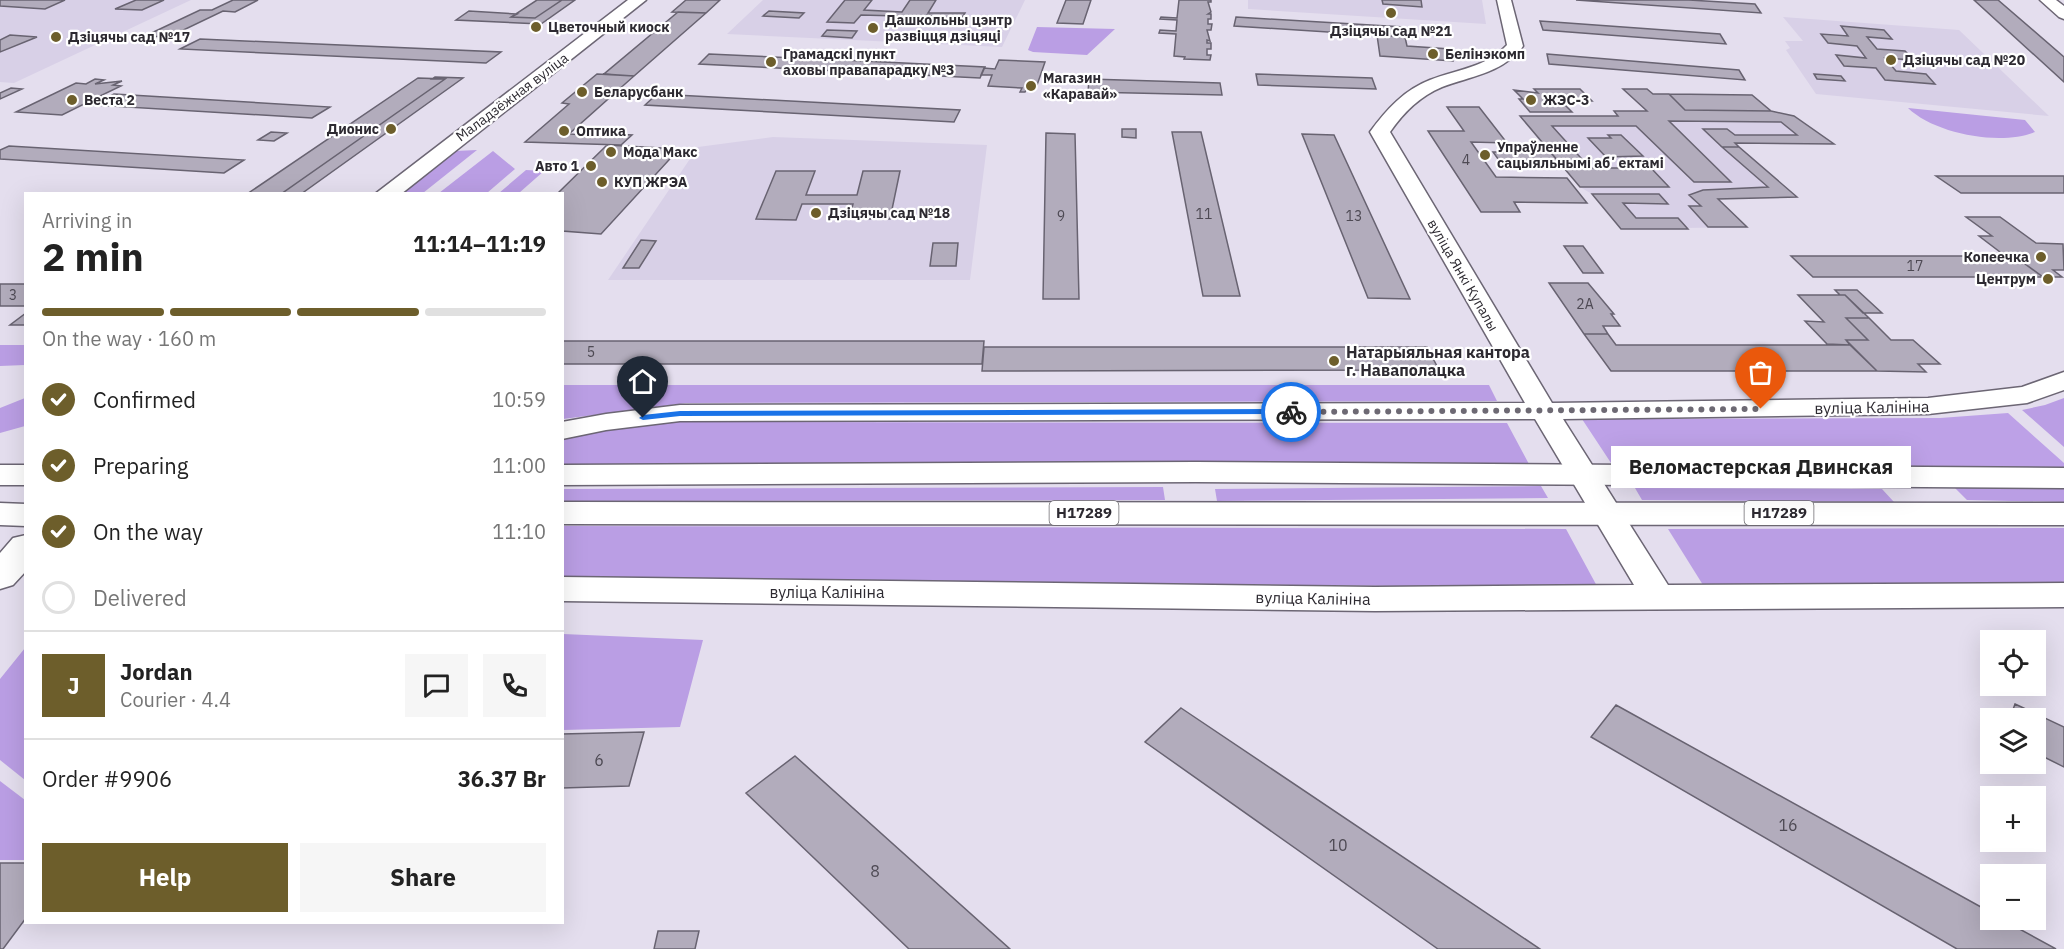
<!DOCTYPE html>
<html lang="en">
<head>
<meta charset="utf-8">
<style>
	:root { --surface:#fff; --page:#f6f6f6; --text:#222; --muted:#767676; --line:#e0e0e0; --accent:#6d5e2b }
	body { margin:0; font-family:"IBM Plex Sans",sans-serif; background:var(--page); color:var(--text); height:100vh; display:flex; flex-direction:column; font-size:22px; white-space:nowrap }
	* { box-sizing:border-box; margin:0 }
	p { font-size:20px; color:var(--muted) }
	.icon { flex:none; width:33px; height:33px; fill:none; stroke:currentColor; stroke-width:2; stroke-linecap:round; stroke-linejoin:round }
	.map { position:relative; flex:1; overflow:hidden }
	.side { position:absolute; left:24px; top:192px; width:540px; height:732px; display:flex; flex-direction:column; background:var(--surface); border-radius:0px; box-shadow:0 6px 24px #0002 }
	.side>* { flex:none }
	.tools { position:absolute; left:1980px; top:630px; display:grid; gap:12px }
	.tools a { display:grid; place-items:center; width:66px; height:66px; border-radius:0px; background:var(--surface); box-shadow:0 6px 24px #0002; font-size:30px }
	.pin { position:absolute; display:grid; place-items:center; width:51px; height:51px; color:#fff; margin:-62px -26px; border-radius:50% 50% 50% 0; rotate:-45deg; box-shadow:0 0 6px #0007 }
	.pin .icon { rotate:45deg }
	.courier { position:absolute; display:grid; place-items:center; width:60px; height:60px; margin:-30px; border:4px solid #1a73e8; border-radius:50%; background:#fff; color:#222; box-shadow:0 2px 8px #0007 }
	.bubble { position:absolute; height:42px; border-radius:0px; background:var(--surface); box-shadow:0 6px 24px #0002; font-size:20px; font-weight:700; line-height:42px; text-align:center }
	.summary em { font-style:normal; font-weight:700 }
	.summary div { display:flex; flex-direction:column-reverse }
	.summary { display:flex; align-items:center; justify-content:space-between; height:102px; padding:0 18px }
	h1 { font-size:39px; font-weight:700; line-height:45px }
	.bar { display:grid; grid-template-columns:repeat(4,1fr); gap:9px 6px; align-content:center; height:72px; padding:0 18px }
	.bar i { height:8px; border-radius:4px; background:var(--line) }
	.bar .current { background:var(--accent) }
	.bar p { grid-column:span 4 }
	.line { display:flex; align-items:center; gap:15px; padding:0 18px; border-top:2px solid var(--line) }
	.line div { flex:1 }
	.round { display:grid; place-items:center; flex:none; width:63px; height:63px; border-radius:0px; background:var(--page) }
	ol { padding:0 18px; list-style:none }
	li { display:flex; align-items:center; gap:18px; height:66px }
	li p { margin-inline-start:auto }
	li .icon { padding:6px; border-radius:50%; background:var(--accent); color:#fff; stroke-width:4 }
	li:last-child { color:var(--muted) }
	li i { width:33px; height:33px; border:3px solid var(--line); border-radius:50% }
	.action { display:flex; gap:12px; margin-top:auto; padding:12px 18px }
	.action a { flex:1; height:69px; border-radius:0px; background:var(--accent); color:#fff; font-size:24px; font-weight:700; line-height:69px; text-align:center }
	.action a+a { background:var(--page); color:var(--text) }
	.map>svg:first-child { display:block }
</style>
</head>
<body>
<div class="map">
<svg width="2064" height="949" viewBox="0 0 2064 949">
	<rect width="100%" height="100%" fill="#e4deee"/>
	<path fill="#d8d0e7" d="M0 0H191L14 83 0 82Z
		M763 0H1025L1002 47 727 34Z
		M1248 0H1482L1486 24 1248 9Z
		M1783 17 1959 30 2049 116 1816 94 1786 50 1790 48 1785 41H1803Z
		M1623 89H1647L1653 94H1669L1685 110 1771 111 1794 116 1834 144 1736 143 1797 197 1719 199 1747 227 1621 229 1592 194 1580 187 1520 116H1617L1614 111H1646Z
		M773 137 987 145 970 280H608L698 147Z"/>
	<path fill="#ba9ee4" d="M1037 27 1115 29 1087 55 1033 52 1028 50Z
		M1908 108 2025 120 2035 132C2000 146 1935 134 1908 108Z
		M477 150 423 193 402 194 455 151Z
		M493 151 515 169 487 193H439Z
		M526 170 544 171 519 193H499Z
		M0 345H25V365L0 366Z
		M563 385H1489L1497 401 686 403 563 419Z
		M25 398V426L0 433V408Z
		M2064 398V447L2022 410 2045 405Z
		M678 422 1507 423 1530 466H563L562 439 607 429Z
		M1541 486 1548 498 1217 501 1215 489Z
		M1163 487 1165 500 562 501 563 489Z
		M1954 487 2064 489V502L1967 500Z
		M1635 488 1882 489 1894 502 1642 500Z
		M563 526 1566 529 1598 588 563 578Z
		M2064 528V584L1703 585 1668 529Z
		M563 634 703 640 680 727 563 730Z
		M25 648V780L0 760V679Z
		M0 781 25 800V860H0Z"/>
	<path fill="#bda1e7" d="M2008 413 2064 463V468L1613 466 1582 419 1940 418Z"/>
	<path fill="#b2acbc" stroke="#686371" stroke-width="1.5" d="M0 0H65L45 9 0 6Z
		M136 0H164L142 10 115 9Z
		M233 0H258L235 12 223 11 171 36 143 37 200 10H212Z
		M537 0H562L535 18 511 17Z
		M562 0H575L541 24 456 20 469 11 517 14 511 17 535 18Z
		M686 0H720L706 13 672 12Z
		M845 0H872L864 10 902 12 910 0H936L928 13H965L960 21 933 20 935 16 927 15 920 26 893 25 898 16 861 15 854 23 827 22Z
		M1066 0H1091L1083 24 1057 23Z
		M1179 0H1211V2H1208L1211 12 1208 14H1211V19H1208V24H1212L1211 30H1207L1210 41 1207 40V43H1211V49H1207V55H1211L1210 60 1184 59 1185 57 1174 56 1176 34 1159 33 1160 30 1176 31 1177 20 1160 19 1161 17 1177 18Z
		M1382 0H1421L1422 7 1383 4Z
		M1576 0H1689L1755 4 1761 13Z
		M1974 0H1998L2064 57V82Z
		M769 11 804 13 799 18 763 16Z
		M678 12 706 13 634 76 604 74Z
		M1236 17 1404 27 1405 37 1234 26Z
		M1540 21 1720 34 1726 44 1543 30Z
		M1841 26 1884 30 1892 39 1867 37 1877 49 1905 51 1914 60 1885 58 1896 71 1926 74 1935 84 1885 80 1876 68 1844 66 1836 55 1866 58 1857 46 1828 43 1821 34 1848 36Z
		M827 30 857 31 852 38 822 36Z
		M10 35 37 37 0 52V40Z
		M1377 35 1405 37 1407 46 1450 49 1453 61 1380 56Z
		M200 39 501 52 486 63 180 49Z
		M709 54 863 61 985 67 980 78 699 64Z
		M1547 54 1739 70 1745 80 1549 64Z
		M999 60 1045 62 1036 88H1027L1025 92H1020L1022 88 988 86 992 75H981L984 68 995 69Z
		M597 74 634 76 569 134 609 137 612 134 632 135 621 145 525 142 569 104 562 103Z
		M1256 74 1372 78 1376 89 1258 85Z
		M1814 74 1841 76 1845 81 1817 79Z
		M435 77 463 78 301 194H281L445 79H432Z
		M418 78 445 79 281 194H247Z
		M95 79 104 80 95 84 122 81 113 85 121 86 100 96 109 97 95 104 86 103 62 115 16 112 76 83 86 84Z
		M1089 79 1220 83 1222 95 1088 92Z
		M11 88 22 89 0 99V93Z
		M1534 89H1580L1592 101 1560 100 1572 112H1530L1519 99H1523L1514 90 1538 93Z
		M1623 89H1647L1653 94H1669L1685 110 1771 111 1794 116 1834 144 1735 143 1739 147H1722L1703 129H1727L1735 135H1797L1781 122 1669 121 1731 182H1694L1636 126H1552L1590 168H1651L1669 187H1580L1520 116H1618L1614 111H1647Z
		M114 94 330 107 312 118 93 105Z
		M657 94 960 110 954 122 645 105Z
		M1669 94 1752 95 1771 111 1685 110Z
		M1447 107H1479L1507 143 1471 142 1496 177 1567 178 1587 203 1514 202 1520 212H1481L1428 131H1464Z
		M1122 129H1136V138L1122 137Z
		M271 132 287 133 274 141 258 140Z
		M1172 132H1201L1240 296H1203Z
		M1046 133 1075 134 1079 299H1043Z
		M1302 134 1334 135 1410 299 1368 298Z
		M1608 135H1621L1643 156 1606 157 1588 138H1611Z
		M607 145 679 149 601 234 562 231V194H557Z
		M9 146 244 160 224 173 0 159V150Z
		M1722 147H1739L1797 197 1718 199 1747 227H1708L1689 206H1701L1689 195 1703 190 1768 187Z
		M1493 152H1550L1560 163H1501Z
		M776 171H815L806 195H857L863 171H900L890 219H849L853 204H802L796 220 756 219Z
		M1936 176H2064V193H1961Z
		M1592 194H1659L1668 204 1623 203 1636 218H1678L1688 229H1621Z
		M1966 217H2000L2036 243 2063 244 2064 270H2053L2062 277H2043L2013 255H2004L1979 236H1992Z
		M641 240 656 241 639 268H623Z
		M933 243H958L956 266H930Z
		M1564 246H1583L1603 273H1583Z
		M1791 256H2014L2043 277H1813Z
		M1549 283H1588L1614 314H1611L1620 326H1603L1608 334H1584Z
		M0 284H26V306H0Z
		M1835 290H1857L1882 313H1863L1845 295H1840Z
		M1798 295H1845L1869 318H1846L1868 340H1846L1850 345 1827 344 1805 321 1824 322Z
		M26 313V325H10Z
		M1846 318H1869L1891 340H1913L1940 364H1918L1926 372 1877 371 1846 340H1868Z
		M1584 334H1608L1616 345H1850L1877 371H1611Z
		M562 341H984L982 364H562Z
		M984 347H1427L1439 370 982 371Z
		M2015 704 2064 727V767L2036 753V718H2010Z
		M1616 705 1990 912V920H2003L2056 949H1957L1591 737Z
		M1181 708 1540 949H1438L1145 742Z
		M644 732 629 786 562 788V734Z
		M795 756 1010 949H909L746 793Z
		M0 863H26V918L3 949H0Z
		M658 931H699L695 949H654Z"/>
	<g fill="none" stroke-linecap="round" stroke-linejoin="round">
		<defs>
			<path id="minor" d="M1497 0H1511L1523 46 1521 49C1499 74 1471 76 1442 87 1420 96 1403 113 1390 132L1552 403 1928 398 2022 387 2064 372V390L2027 403 1928 414 1563 419 1668 585 2064 583V607L1375 611 562 601V577L1375 587 1634 585 1535 419 680 421 606 430 562 439V422L606 414 680 405 1525 403 1370 132C1386 110 1404 90 1430 80 1457 69 1486 68 1507 45Z
				M2040 0H2056L2064 6V19L2059 17Z"/>
			<path id="major" d="M628 0H646L401 194H375Z
				M1196 462 2064 468V488L1196 482 562 485V465Z
				M0 465H26V485H0Z
				M562 502 2064 503V525L562 524Z
				M0 503 26 504V526L0 525Z
				M26 535V571L13 585 0 589V553L13 538Z"/>
		</defs>
		<use href="#minor" stroke="#6c6674" stroke-width="3"/>
		<use href="#major" stroke="#6c6674" stroke-width="3"/>
		<use href="#minor" fill="#fff" fill-rule="evenodd"/>
		<use href="#major" fill="#fff" fill-rule="evenodd"/>
	</g>
	<path fill="#1a73e8" d="M1291 409 1295 412 1294 414 680 416 643 420 639 418 643 415 680 411Z"/>
	<g fill="none" stroke-linecap="round" stroke-linejoin="round">
		<path stroke="#6d6973" stroke-width="6" stroke-dasharray="0 10.8" d="M1291 412 1761 409"/>
	</g>
	<g fill="#6d5e2b" stroke="#fff" stroke-width="2">
		<circle cx="1391" cy="13" r="6"/>
		<circle cx="536" cy="27" r="6"/>
		<circle cx="873" cy="28" r="6"/>
		<circle cx="56" cy="37" r="6"/>
		<circle cx="1433" cy="54" r="6"/>
		<circle cx="1891" cy="60" r="6"/>
		<circle cx="771" cy="62" r="6"/>
		<circle cx="1031" cy="86" r="6"/>
		<circle cx="582" cy="92" r="6"/>
		<circle cx="72" cy="100" r="6"/>
		<circle cx="1531" cy="100" r="6"/>
		<circle cx="391" cy="129" r="6"/>
		<circle cx="564" cy="131" r="6"/>
		<circle cx="611" cy="152" r="6"/>
		<circle cx="1485" cy="155" r="6"/>
		<circle cx="591" cy="166" r="6"/>
		<circle cx="602" cy="182" r="6"/>
		<circle cx="816" cy="213" r="6"/>
		<circle cx="2041" cy="257" r="6"/>
		<circle cx="2048" cy="279" r="6"/>
		<circle cx="1334" cy="361" r="6"/>
	</g>
	<g text-anchor="middle" stroke-width="4.5" stroke-linejoin="round" paint-order="stroke">
		<g font-size="14" font-weight="bold" fill="#2d2a31" stroke="#fff" text-anchor="start">
			<text x="885" y="25">Дашкольны цэнтр<tspan x="885" dy="16">развіцця дзіцяці</tspan></text>
			<text x="548" y="32">Цветочный киоск</text>
			<text x="1391" y="36" text-anchor="middle">Дзіцячы сад №21</text>
			<text x="68" y="42">Дзіцячы сад №17</text>
			<text x="783" y="59">Грамадскі пункт<tspan x="783" dy="16">аховы правапарадку №3</tspan></text>
			<text x="1445" y="59">Белінэкомп</text>
			<text x="1903" y="65">Дзіцячы сад №20</text>
			<text x="1043" y="83">Магазин<tspan x="1043" dy="16">«Каравай»</tspan></text>
			<text x="594" y="97">Беларусбанк</text>
			<text x="84" y="105">Веста 2</text>
			<text x="1543" y="105">ЖЭС-3</text>
			<text x="379" y="134" text-anchor="end">Дионис</text>
			<text x="576" y="136">Оптика</text>
			<text x="1497" y="152">Упраўленне<tspan x="1497" dy="16">сацыяльнымі абʼектамі</tspan></text>
			<text x="623" y="157">Мода Макс</text>
			<text x="579" y="171" text-anchor="end">Авто 1</text>
			<text x="614" y="187">КУП ЖРЭА</text>
			<text x="828" y="218">Дзіцячы сад №18</text>
			<text x="2029" y="262" text-anchor="end">Копеечка</text>
			<text x="2036" y="284" text-anchor="end">Центрум</text>
		</g>
		<g font-size="14" fill="#2d2a31" stroke="#fff">
			<text transform="translate(512 97) rotate(-37)" y="5">Маладзёжная вуліца</text>
			<text transform="translate(1463 275) rotate(60)" y="5">вуліца Янкі Купалы</text>
		</g>
		<g font-size="14" fill="#4e4a54">
			<text x="1466" y="165">4</text>
			<text x="1204" y="219">11</text>
			<text x="1061" y="221">9</text>
			<text x="1354" y="221">13</text>
			<text x="1915" y="271">17</text>
			<text x="13" y="300">3</text>
			<text x="1585" y="309">2А</text>
			<text x="591" y="357">5</text>
		</g>
		<g fill="#fff" stroke="#6c6a6f" stroke-width="1.5">
			<rect x="1049.5" y="501" width="69" height="24" rx="4.5"/>
			<rect x="1744.5" y="501" width="69" height="24" rx="4.5"/>
		</g>
		<g font-size="15" font-weight="bold" fill="#2d2a31">
			<text x="1084" y="518">Н17289</text>
			<text x="1779" y="518">Н17289</text>
		</g>
		<g font-size="16" font-weight="bold" fill="#2d2a31" stroke="#fff" text-anchor="start">
			<text x="1346" y="358">Натарыяльная кантора<tspan x="1346" dy="18">г. Наваполацка</tspan></text>
		</g>
		<g font-size="16" fill="#2d2a31" stroke="#fff">
			<text transform="translate(1872 407) rotate(-1)" y="6">вуліца Калініна</text>
			<text x="827" y="598">вуліца Калініна</text>
			<text transform="translate(1313 598) rotate(1)" y="6">вуліца Калініна</text>
		</g>
		<g font-size="16" fill="#4e4a54">
			<text x="599" y="766">6</text>
			<text x="1788" y="831">16</text>
			<text x="1338" y="851">10</text>
			<text x="875" y="877">8</text>
		</g>
	</g>
</svg>
<div class="tools">
<a><svg class="icon" aria-label="locate" viewBox="0 0 24 24"><circle cx="12" cy="12" r="6"/><path d="M12 2v4M12 18v4M2 12h4M18 12h4"/></svg></a>
<a><svg class="icon" aria-label="layers" viewBox="0 0 24 24"><path d="M12 4l9 5-9 5-9-5zM3 14l9 5 9-5"/></svg></a>
<a>+</a>
<a>−</a>
</div>
<div class="pin" style="left:1761px;top:409px;background:#ea580c"><svg class="icon" aria-label="bag" viewBox="0 0 24 24"><path d="M5 8h14l-1 12H6zM9 8a3 3 0 0 1 6 0"/></svg></div>
<div class="pin" style="left:643px;top:418px;background:#1f2937"><svg class="icon" aria-label="home" viewBox="0 0 24 24"><path d="M3 11l9-7 9 7M6 9v11h12V9"/></svg></div>
<div class="courier" style="left:1291px;top:412px"><svg class="icon" aria-label="bike" viewBox="0 0 24 24"><circle cx="6" cy="16" r="4"/><circle cx="18" cy="16" r="4"/><path d="M6 16l4-8h5l3 8M10 8l3 8H6M13 5h3"/></svg></div>
<div class="bubble" style="left:1611px;top:446px;width:300px">Веломастерская Двинская</div>
<section class="side">
<div class="summary"><div><h1>2 min</h1><p>Arriving in</p></div><em>11:14–11:19</em></div>
<div class="bar"><i class="current"></i><i class="current"></i><i class="current"></i><i></i><p>On the way · 160 m</p></div>
<ol>
<li><svg class="icon" aria-label="check" viewBox="0 0 24 24"><path d="M5 12l5 5 9-10"/></svg>Confirmed<p>10:59</p></li>
<li><svg class="icon" aria-label="check" viewBox="0 0 24 24"><path d="M5 12l5 5 9-10"/></svg>Preparing<p>11:00</p></li>
<li><svg class="icon" aria-label="check" viewBox="0 0 24 24"><path d="M5 12l5 5 9-10"/></svg>On the way<p>11:10</p></li>
<li><i></i>Delivered</li>
</ol>
<div class="line" style="height:108px"><b class="round" style="background:var(--accent);color:#fff">J</b><div><b>Jordan</b><p>Courier · 4.4</p></div><a class="round"><svg class="icon" aria-label="chat" viewBox="0 0 24 24"><path d="M4 5h16v11H9l-5 4z"/></svg></a><a class="round"><svg class="icon" aria-label="phone" viewBox="0 0 24 24"><path d="M5 4h4l2 5-3 2q2 4 5 5l2-3 5 2v4C11 20 4 13 5 4z"/></svg></a></div>
<div class="line" style="height:78px"><div>Order #9906</div><b>36.37 Br</b></div>
<div class="action"><a>Help</a><a>Share</a></div>
</section>
</div>
</body>
</html>
